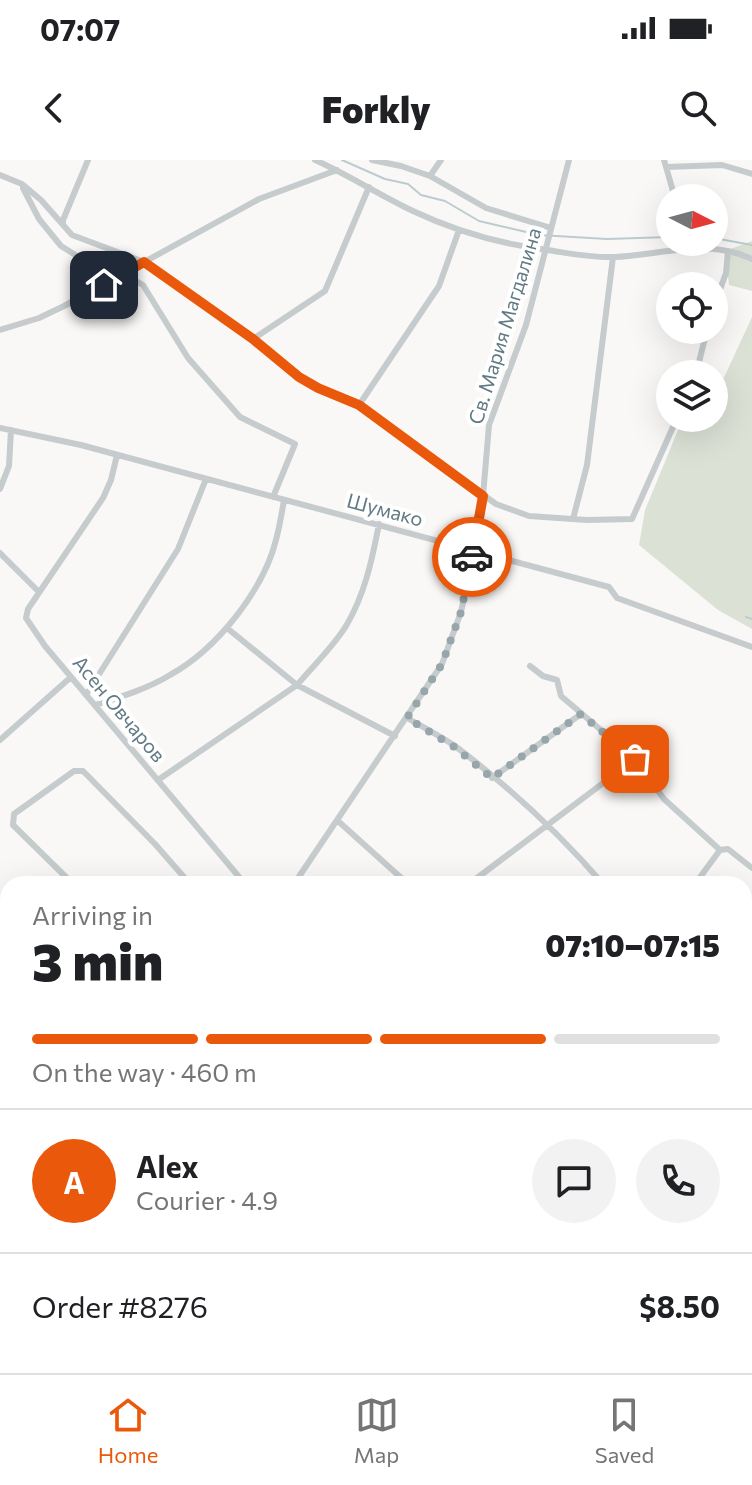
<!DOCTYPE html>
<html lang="en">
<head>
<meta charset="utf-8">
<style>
	:root { --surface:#fff; --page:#f2f2f2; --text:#202124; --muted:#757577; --line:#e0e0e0; --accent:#ea580c }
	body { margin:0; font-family:Commissioner,sans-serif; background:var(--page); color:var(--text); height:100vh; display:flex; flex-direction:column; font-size:30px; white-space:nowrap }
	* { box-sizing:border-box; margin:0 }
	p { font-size:26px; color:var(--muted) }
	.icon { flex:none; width:44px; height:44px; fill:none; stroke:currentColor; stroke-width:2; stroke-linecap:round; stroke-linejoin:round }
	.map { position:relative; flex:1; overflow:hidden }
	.panel { position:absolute; left:0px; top:716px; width:752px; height:498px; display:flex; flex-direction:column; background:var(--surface); border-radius:24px 24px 0 0; box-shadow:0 8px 32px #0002 }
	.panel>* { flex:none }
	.needle { width:52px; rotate:96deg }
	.tools { position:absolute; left:656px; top:24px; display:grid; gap:16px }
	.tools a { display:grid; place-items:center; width:72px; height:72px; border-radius:50%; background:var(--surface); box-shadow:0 8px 32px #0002; font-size:40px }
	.pin { position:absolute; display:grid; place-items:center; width:68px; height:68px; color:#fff; margin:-34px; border-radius:16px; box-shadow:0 4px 12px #0006 }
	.courier { position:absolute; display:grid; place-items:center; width:80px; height:80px; margin:-40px; border:6px solid #ea580c; border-radius:50%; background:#fff; color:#222; box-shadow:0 2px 10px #0007 }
	.headline em { font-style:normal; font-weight:800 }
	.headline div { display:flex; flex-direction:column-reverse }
	.headline { display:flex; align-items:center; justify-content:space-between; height:136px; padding:0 32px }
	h1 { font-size:52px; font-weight:800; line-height:60px }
	.bar { display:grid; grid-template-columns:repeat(4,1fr); gap:12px 8px; align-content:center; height:96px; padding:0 32px }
	.bar i { height:10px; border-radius:6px; background:var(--line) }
	.bar .active { background:var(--accent) }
	.bar p { grid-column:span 4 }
	.line { display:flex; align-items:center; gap:20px; padding:0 32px; border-top:2px solid var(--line) }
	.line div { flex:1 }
	.round { display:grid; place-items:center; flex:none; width:84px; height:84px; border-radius:42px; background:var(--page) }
	.status { display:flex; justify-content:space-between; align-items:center; height:56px; padding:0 40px; background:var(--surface); direction:ltr }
	.status svg { height:22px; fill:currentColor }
	header { display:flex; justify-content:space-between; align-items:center; height:104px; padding:0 32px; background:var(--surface); font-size:36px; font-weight:800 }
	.tabs { display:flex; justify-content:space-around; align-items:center; height:112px; border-top:2px solid var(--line); background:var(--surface); font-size:22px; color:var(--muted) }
	.tabs a { display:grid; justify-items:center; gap:4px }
	.tabs .active { color:var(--accent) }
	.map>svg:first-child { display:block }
</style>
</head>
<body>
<div class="status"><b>07:07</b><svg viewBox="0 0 49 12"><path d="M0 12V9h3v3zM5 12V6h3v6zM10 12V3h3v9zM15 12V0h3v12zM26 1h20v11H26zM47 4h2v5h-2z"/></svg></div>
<header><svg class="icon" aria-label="back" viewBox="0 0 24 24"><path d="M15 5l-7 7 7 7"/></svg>Forkly<svg class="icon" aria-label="search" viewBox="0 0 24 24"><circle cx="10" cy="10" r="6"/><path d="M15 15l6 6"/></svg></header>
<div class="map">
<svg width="752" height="1213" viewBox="0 0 752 1213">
	<rect width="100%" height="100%" fill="#f9f8f6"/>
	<path fill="#dce1d6" d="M752 81V131L729 125 725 91Z
		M752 157V469L718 450 639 385 645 350 683 258H714V239Z
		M752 738V972L744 966V747Z
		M8 1087V1184L0 1178V1089Z
		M48 1206H423L432 1213H71Z"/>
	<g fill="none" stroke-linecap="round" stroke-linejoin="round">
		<path stroke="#bcccce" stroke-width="2" d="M342 0 385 19 408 24 421 35 445 41 479 61 539 75 607 79 670 77
			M714 78 752 85
			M746 457 752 459
			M0 1173 8 1176"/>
		<defs>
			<path id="trunk" d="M744 1197 752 1186
				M733 1213 738 1206
				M749 1213 752 1208"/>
		</defs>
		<use href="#trunk" stroke="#b8bdbf" stroke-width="14"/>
		<path stroke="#c6cbce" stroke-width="6" d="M315 0C349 15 379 35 413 51 455 71 501 84 547 90 568 93 592 98 614 97 660 95 708 78 752 99
			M372 0 401 6 430 16 486 48 551 68
			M664 0 675 38
			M666 7 722 5 752 14
			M0 15 22 24 41 40 72 75 144 102 253 179 299 217 318 228 359 245 496 344 529 356 587 360 632 359 677 258
			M430 16 441 0
			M23 28 39 59 61 86 82 99 124 114 143 125 188 198 240 257 295 284 273 337
			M63 64V60L88 0
			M714 146 726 113 728 91
			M0 170 39 158 64 146 259 39 337 10
			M253 179 325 131 369 27
			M696 214 707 170
			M359 245 439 126 459 70
			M0 268 81 285 609 427 617 438 752 487
			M117 295 111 320 103 338 28 449 26 458 45 486 245 724
			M0 329 9 306 11 270
			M573 359 587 305 613 97
			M0 393 39 432
			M227 468 297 525 395 576
			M530 506 543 516 557 520 561 536 635 599 664 639 720 690 728 689 752 708
			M86 535 178 389 206 319
			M95 545C120 537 147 529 170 515 217 489 265 429 277 376 280 364 282 352 284 340
			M407 558C423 567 440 576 455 586 508 626 559 673 603 724
			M0 580 71 517
			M492 618 581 554
			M158 620 297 525C313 506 333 487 346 466 365 434 372 400 379 364
			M338 661 408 724
			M73 724 13 665 14 654 74 611H83L155 684 190 724
			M294 724 442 504 461 452 474 391 483 336 489 265 526 165 569 0
			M469 724 635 599
			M695 724 720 690
			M0 757 8 750
			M0 778 8 788
			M0 850 8 844
			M0 940 8 934
			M0 998 8 997
			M744 1173 752 1161
			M99 1213 105 1206
			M531 1213 537 1206
			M716 1213 721 1206"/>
		<path stroke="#c6cbce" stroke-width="7" d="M0 1068 8 1066
			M0 1080 8 1077
			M436 1206 443 1213
			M454 1206 460 1213"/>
		<use href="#trunk" stroke="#fff" stroke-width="10"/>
	</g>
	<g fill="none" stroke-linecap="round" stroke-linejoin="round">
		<path stroke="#96a6ab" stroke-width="8" stroke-dasharray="0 14.4" d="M472 397 461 452 442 504 407 558 453 586 492 618 581 554 635 599"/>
		<path stroke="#ea580c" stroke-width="10" d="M104 125 144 102 253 179 299 217 318 228 359 245 483 336 472 397"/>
	</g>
	<g text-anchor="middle" stroke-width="8" stroke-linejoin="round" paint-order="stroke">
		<g font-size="20" fill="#617a83" stroke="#fff">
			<text transform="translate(505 166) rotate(-73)" y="7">Св. Мария Магдалина</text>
			<text transform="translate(385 350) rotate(15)" y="7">Шумако</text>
			<text transform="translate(119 549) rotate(50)" y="7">Асен Овчаров</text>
		</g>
	</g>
</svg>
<div class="tools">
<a><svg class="needle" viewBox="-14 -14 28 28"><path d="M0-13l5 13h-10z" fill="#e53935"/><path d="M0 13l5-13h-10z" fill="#757577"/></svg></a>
<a><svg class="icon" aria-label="locate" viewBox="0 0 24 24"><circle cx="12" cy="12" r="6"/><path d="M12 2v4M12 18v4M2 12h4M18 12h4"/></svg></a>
<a><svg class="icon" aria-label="layers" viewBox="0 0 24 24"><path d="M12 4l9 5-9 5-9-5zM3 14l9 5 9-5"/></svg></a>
</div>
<div class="pin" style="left:635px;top:599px;background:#ea580c"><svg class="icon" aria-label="bag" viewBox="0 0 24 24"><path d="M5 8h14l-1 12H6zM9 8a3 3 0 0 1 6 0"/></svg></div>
<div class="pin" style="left:104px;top:125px;background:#1f2937"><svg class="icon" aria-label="home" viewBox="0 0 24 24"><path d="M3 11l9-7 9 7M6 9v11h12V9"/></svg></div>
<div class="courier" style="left:472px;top:397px"><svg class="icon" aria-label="car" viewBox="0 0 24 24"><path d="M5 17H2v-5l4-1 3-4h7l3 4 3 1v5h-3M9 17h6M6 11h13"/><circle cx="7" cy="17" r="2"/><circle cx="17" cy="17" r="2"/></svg></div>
<section class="panel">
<div class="headline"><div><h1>3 min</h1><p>Arriving in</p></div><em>07:10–07:15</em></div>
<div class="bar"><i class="active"></i><i class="active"></i><i class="active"></i><i></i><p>On the way · 460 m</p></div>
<div class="line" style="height:144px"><b class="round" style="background:var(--accent);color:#fff">A</b><div><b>Alex</b><p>Courier · 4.9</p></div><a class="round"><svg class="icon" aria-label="chat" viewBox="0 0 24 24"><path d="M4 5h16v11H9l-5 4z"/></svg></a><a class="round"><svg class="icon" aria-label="phone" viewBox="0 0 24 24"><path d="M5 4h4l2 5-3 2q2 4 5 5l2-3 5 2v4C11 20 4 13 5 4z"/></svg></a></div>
<div class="line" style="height:104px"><div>Order #8276</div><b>$8.50</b></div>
</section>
</div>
<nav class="tabs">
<a class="active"><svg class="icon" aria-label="home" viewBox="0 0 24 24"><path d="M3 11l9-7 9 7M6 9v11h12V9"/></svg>Home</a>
<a><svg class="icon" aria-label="map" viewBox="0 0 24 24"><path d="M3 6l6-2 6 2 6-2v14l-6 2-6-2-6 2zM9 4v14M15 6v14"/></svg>Map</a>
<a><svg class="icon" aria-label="saved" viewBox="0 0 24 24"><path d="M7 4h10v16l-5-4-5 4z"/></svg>Saved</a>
</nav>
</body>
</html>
